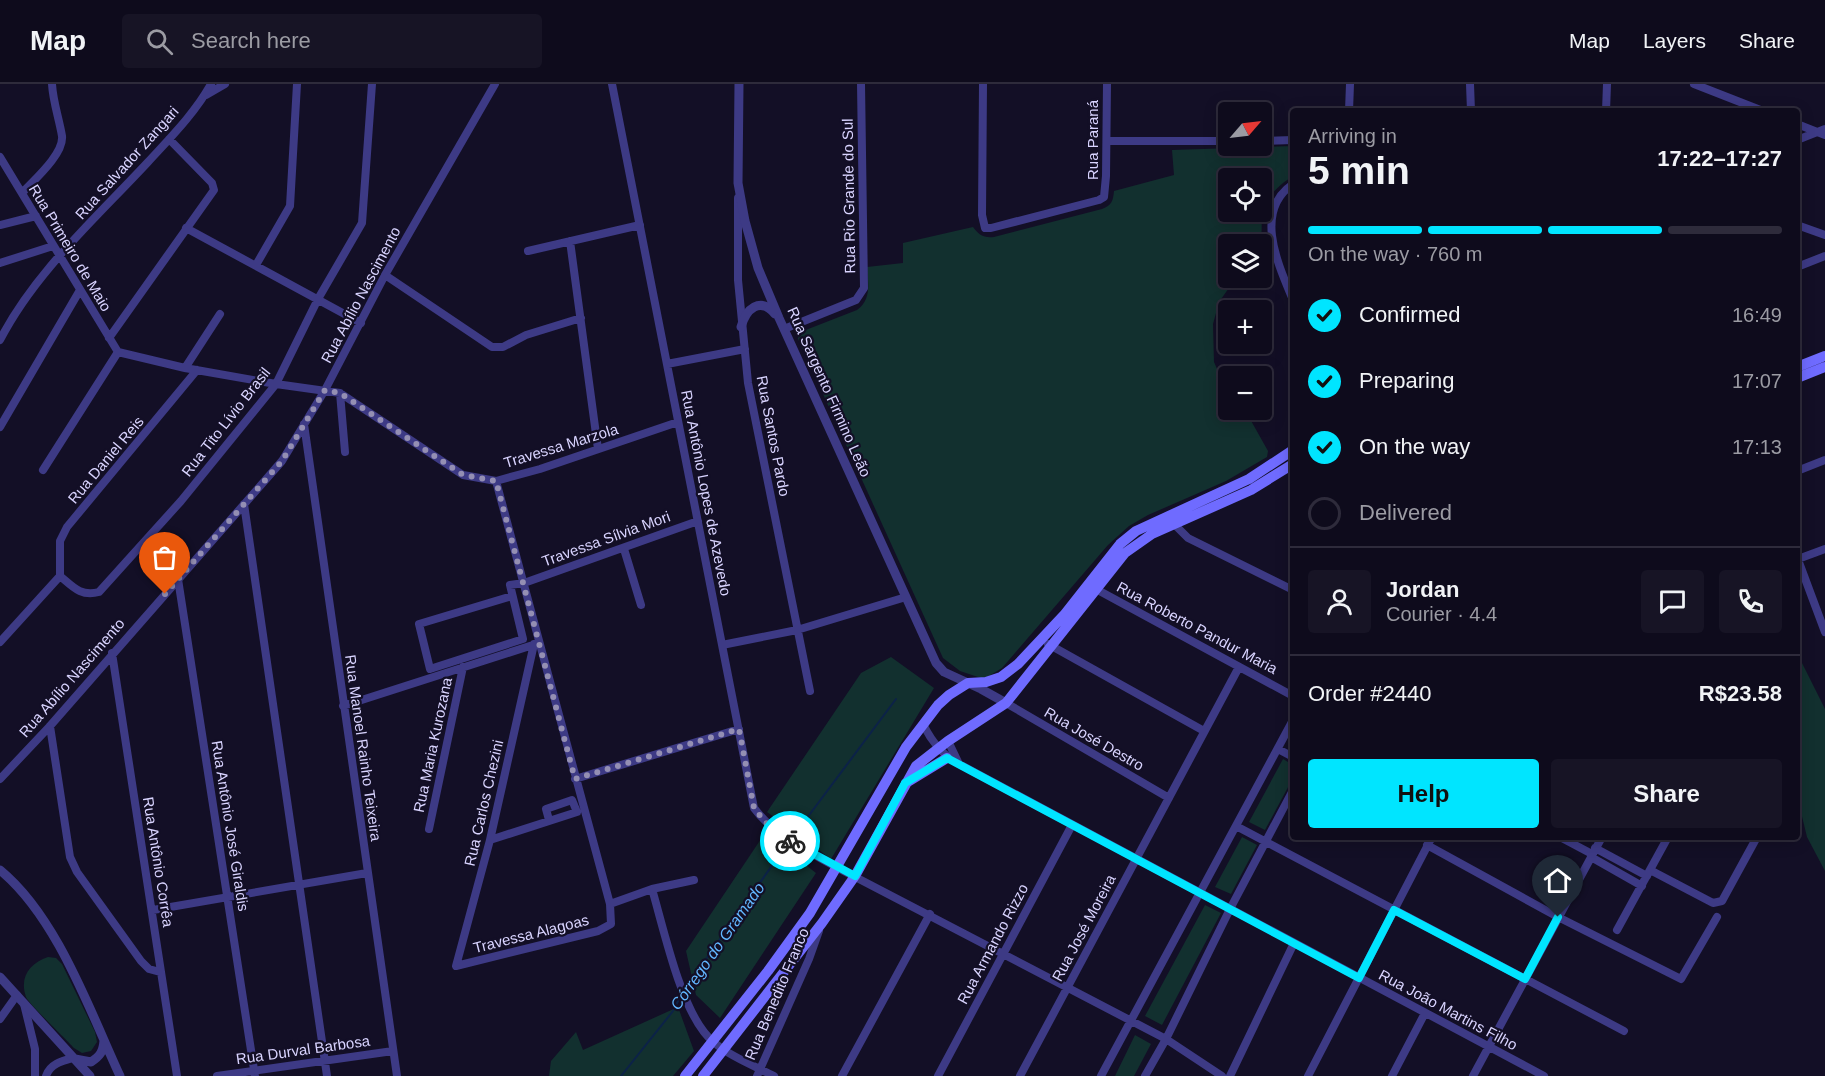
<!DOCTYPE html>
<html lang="en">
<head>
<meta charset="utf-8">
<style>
	:root { --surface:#0e0b1c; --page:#171425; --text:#f1f3f6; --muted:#9b9ba3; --line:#2e2b3b; --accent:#00e5ff }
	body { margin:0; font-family:Helvetica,sans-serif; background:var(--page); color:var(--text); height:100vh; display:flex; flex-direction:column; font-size:22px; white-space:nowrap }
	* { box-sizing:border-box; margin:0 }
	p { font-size:20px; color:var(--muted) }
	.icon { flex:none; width:33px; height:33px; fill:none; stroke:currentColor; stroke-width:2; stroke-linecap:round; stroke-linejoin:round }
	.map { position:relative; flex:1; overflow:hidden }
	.sheet { position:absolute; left:1290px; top:24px; width:510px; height:732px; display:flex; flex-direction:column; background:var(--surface); border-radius:6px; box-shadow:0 3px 15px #0003,0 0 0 2px var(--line) }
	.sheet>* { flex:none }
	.needle { width:39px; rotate:62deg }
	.tools { position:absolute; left:1218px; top:18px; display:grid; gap:12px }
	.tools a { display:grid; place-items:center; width:54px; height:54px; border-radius:6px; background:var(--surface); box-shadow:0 3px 15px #0003,0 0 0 2px var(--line); font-size:30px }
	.pin { position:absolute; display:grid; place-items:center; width:51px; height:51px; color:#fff; margin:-62px -26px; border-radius:50% 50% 50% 0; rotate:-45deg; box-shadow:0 0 6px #0007 }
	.pin .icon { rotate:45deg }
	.courier { position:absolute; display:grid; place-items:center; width:60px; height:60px; margin:-30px; border:4px solid #00e5ff; border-radius:50%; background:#fff; color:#222; box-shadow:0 2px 8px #0007 }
	.summary em { font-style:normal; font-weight:800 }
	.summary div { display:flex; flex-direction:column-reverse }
	.summary { display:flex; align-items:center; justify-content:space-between; height:102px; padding:0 18px }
	h1 { font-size:39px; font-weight:800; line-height:45px }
	.bar { display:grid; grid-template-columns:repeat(4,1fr); gap:9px 6px; align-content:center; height:72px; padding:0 18px }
	.bar i { height:8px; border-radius:4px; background:var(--line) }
	.bar .active { background:var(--accent) }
	.bar p { grid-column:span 4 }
	.line { display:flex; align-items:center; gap:15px; padding:0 18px; border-top:2px solid var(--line) }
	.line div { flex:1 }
	.round { display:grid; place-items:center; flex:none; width:63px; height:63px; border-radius:6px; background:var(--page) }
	ol { padding:0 18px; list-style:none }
	li { display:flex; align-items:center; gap:18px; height:66px }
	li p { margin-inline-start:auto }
	li .icon { padding:6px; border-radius:50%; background:var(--accent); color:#111; stroke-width:4 }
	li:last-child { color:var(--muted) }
	li i { width:33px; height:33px; border:3px solid var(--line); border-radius:50% }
	.action { display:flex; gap:12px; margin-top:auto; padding:12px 18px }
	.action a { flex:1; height:69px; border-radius:6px; background:var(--accent); color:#111; font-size:24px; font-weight:800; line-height:69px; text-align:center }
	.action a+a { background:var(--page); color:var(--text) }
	header { display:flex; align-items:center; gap:36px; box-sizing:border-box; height:84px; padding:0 30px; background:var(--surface); border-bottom:2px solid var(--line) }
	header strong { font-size:28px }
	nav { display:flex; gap:33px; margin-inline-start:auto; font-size:21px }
	.search { width:420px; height:54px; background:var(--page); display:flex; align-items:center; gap:15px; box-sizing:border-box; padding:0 21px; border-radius:6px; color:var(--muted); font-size:22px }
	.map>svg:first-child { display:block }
</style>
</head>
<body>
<header>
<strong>Map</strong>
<div class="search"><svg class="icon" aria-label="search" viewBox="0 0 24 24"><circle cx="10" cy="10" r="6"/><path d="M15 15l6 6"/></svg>Search here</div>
<nav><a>Map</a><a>Layers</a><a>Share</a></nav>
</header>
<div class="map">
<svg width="1825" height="992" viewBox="0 0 1825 992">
	<rect width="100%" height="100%" fill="#130f26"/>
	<path fill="#12302f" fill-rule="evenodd" d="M1293 62V92C1279 101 1264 114 1262 132 1261 143 1263 150 1259 160H1228V194H1236L1219 218 1213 240 1214 278 1222 296 1228 304V326H1245L1268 367 1267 373 1226 397 1148 431 1129 442 1108 461 1002 584 984 595 960 587 943 574 798 255V249L857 226C872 215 868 199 867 183L903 179V159L973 143C979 151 983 154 994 153L1102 125C1112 121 1113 117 1114 107L1174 91 1172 66ZM1228 94H1262V128H1228Z
		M1797 569 1825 625V787L1807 753 1797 712Z
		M891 573 934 604 831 775 767 728 861 589Z
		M1283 675 1293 681V694L1265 746 1249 738Z
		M765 749 816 789 720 934 696 911 686 867Z
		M1242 753 1257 761 1231 810 1215 803Z
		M1205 821 1221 829 1162 941 1145 932Z
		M48 873 56 874 62 880 95 948 97 958 91 967 82 969 74 964C66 955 29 920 26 913 19 893 30 879 48 873Z
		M678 923 694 967 673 992H549L551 977 576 948 583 966Z
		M1135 951 1151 960 1134 992H1115Z"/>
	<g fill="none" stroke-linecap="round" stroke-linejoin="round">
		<path stroke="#0c2248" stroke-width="2" d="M792 754 896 615
			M684 906 788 759
			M621 992 673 927 681 911"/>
		<path stroke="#3d3a85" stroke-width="8" d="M612 0 754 724C775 752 806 766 836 783L1166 955 1222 992
			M983 0 982 131 985 144H991L1099 116 1104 113 1106 92 1107 0
			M1470 0 1471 27
			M1694 0 1763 27
			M206 11 225 0
			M1349 27 1350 0
			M1606 27 1607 0
			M1797 40 1825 51
			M1797 56 1825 45
			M1107 57H1228
			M1262 57 1293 56
			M0 73 118 268
			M1293 100C1253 127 1278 180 1293 216
			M22 109C34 96 64 70 62 52 59 34 53 18 52 0
			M738 114V196L748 299 810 607
			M0 141 36 132
			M1797 141 1825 151
			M186 144 361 239
			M570 157 598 365
			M528 167 640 141
			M0 179 53 162
			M256 181 290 122 297 0
			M1797 183 1825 172
			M385 191 492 263H503L526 251 581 234
			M784 245 856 216 864 204 861 0
			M109 254 214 106 212 99 169 55
			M0 256C35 188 96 134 148 78 170 54 195 29 211 0
			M118 268 185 284 276 300 340 309 463 391 496 397 540 385 678 338
			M667 280 745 265
			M185 284 220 230
			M340 309 345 368
			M304 340 397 992
			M0 343 80 206
			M43 386 118 268
			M1797 387 1825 376
			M496 397 610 820 611 840 598 847 456 882 490 756 534 560
			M244 420 327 992
			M1174 440 1188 454 1293 506
			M624 465 641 521
			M1797 473 1825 548
			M1798 475 1825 465
			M60 492V457L67 443 197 286
			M178 495 255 992
			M1094 504 1293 612
			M512 512 419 540 430 585 523 555 510 501 524 499 698 437
			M0 558 60 492C73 503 81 513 99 508L181 417 276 300 318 215 362 139 372 0
			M1048 560 1204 647
			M722 561 797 546 906 513
			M112 569 177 992
			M1006 619 1169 714
			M343 622 536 560
			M50 642 70 773 77 788 141 877 149 885 160 888
			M924 642C932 658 942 671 959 680L1544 992
			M948 657 959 680
			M1278 665 1293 673
			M0 695 50 642 282 377 325 306 385 191 495 0
			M575 695 739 645
			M1236 742 1624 947
			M429 745 463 583
			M1560 753 1592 770
			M490 756 577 728 572 716 546 725 549 736
			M1427 761 1558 833 1681 895 1717 833
			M1595 764 1647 792
			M1591 773 1642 802
			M1650 786 1713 819 1722 817 1757 753
			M652 805C664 846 679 916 704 948 720 969 751 980 774 992
			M610 820 652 805 694 796
			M153 826 367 789
			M1617 846 1668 753
			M24 920 35 965V992
			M0 935 17 911
			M46 992C50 980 62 977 73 974
			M217 992 393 967
			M757 992 809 875 819 847
			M842 992 930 830
			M938 992 1072 741
			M1020 992 1239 583
			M1101 992 1293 636
			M1145 992 1166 955 1230 825 1293 706
			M1230 992 1294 859
			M1308 992 1432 753
			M1392 992 1425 929
			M1473 992 1602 753"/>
		<path stroke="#3d3a85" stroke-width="9" d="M739 0 738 99 745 137 758 184 779 234 936 579 944 588 981 605 1006 619
			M741 243C746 225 760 212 775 230
			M0 786C57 833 89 925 120 992
			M0 893 90 992
			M75 975 91 978C100 972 103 968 104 957"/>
		<path stroke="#6f6bff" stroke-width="10" d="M1797 283 1825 272
			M1797 294 1825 283
			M906 699 947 674
			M685 992 768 887 810 829 906 663 938 621 949 611 968 599 986 598 1001 593 1018 580 1064 531 1120 460 1136 447 1249 395 1293 366
			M703 992 822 839 855 792 916 682 948 657 1006 619 1125 469 1152 450 1251 406 1293 380"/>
	</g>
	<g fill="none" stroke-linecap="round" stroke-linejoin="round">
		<path stroke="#948fb3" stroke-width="6" stroke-dasharray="0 10.8" d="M165 510 282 377 325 306 340 309 463 391 496 397 575 695 739 645 754 724 765 738 790 757"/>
		<path stroke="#00e5ff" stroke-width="8" d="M790 757 855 792 905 699 947 674 1359 894 1394 826 1525 895 1558 833"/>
	</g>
	<g text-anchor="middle" stroke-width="4.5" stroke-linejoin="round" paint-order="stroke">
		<g font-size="15" fill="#d9d4ff" stroke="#130f26">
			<text transform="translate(1093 56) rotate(-90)" y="5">Rua Paraná</text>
			<text transform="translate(127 79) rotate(-48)" y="5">Rua Salvador Zangari</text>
			<text transform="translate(849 112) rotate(-91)" y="5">Rua Rio Grande do Sul</text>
			<text transform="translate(70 164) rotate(59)" y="5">Rua Primeiro de Maio</text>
			<text transform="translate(361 211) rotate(-62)" y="5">Rua Abílio Nascimento</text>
			<text transform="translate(829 308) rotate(66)" y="5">Rua Sargento Firmino Leão</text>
			<text transform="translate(226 338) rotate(-52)" y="5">Rua Tito Lívio Brasil</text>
			<text transform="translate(773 352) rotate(79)" y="5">Rua Santos Pardo</text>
			<text transform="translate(561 362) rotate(-17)" y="5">Travessa Marzola</text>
			<text transform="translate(106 376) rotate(-50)" y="5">Rua Daniel Reis</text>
			<text transform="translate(706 409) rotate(79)" y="5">Rua Antônio Lopes de Azevedo</text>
			<text transform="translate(606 455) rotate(-20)" y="5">Travessa Sílvia Mori</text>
			<text transform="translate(1197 544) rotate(28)" y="5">Rua Roberto Pandur Maria</text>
			<text transform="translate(72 594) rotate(-49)" y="5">Rua Abílio Nascimento</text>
			<text transform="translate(1094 655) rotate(30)" y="5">Rua José Destro</text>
			<text transform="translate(433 661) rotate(-78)" y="5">Rua Maria Kurozana</text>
			<text transform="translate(363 664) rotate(82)" y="5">Rua Manoel Rainho Teixeira</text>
			<text transform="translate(484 719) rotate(-77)" y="5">Rua Carlos Chezini</text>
			<text transform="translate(230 742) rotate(81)" y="5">Rua Antônio José Giraldis</text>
			<text transform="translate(158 778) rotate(81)" y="5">Rua Antônio Corrêa</text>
			<text transform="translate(1084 844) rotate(-62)" y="5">Rua José Moreira</text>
			<text transform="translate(531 850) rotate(-14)" y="5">Travessa Alagoas</text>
			<text transform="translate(993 860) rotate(-62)" y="5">Rua Armando Rizzo</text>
			<text transform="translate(777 910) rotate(-67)" y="5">Rua Benedito Franco</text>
			<text transform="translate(1448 926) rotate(28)" y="5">Rua João Martins Filho</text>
			<text transform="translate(303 966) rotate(-8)" y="5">Rua Durval Barbosa</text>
		</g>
		<g font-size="16" font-style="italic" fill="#62b6ff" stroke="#130f26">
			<text transform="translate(717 862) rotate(-55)" y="6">Córrego do Gramado</text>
		</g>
	</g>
</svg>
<div class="tools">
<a><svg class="needle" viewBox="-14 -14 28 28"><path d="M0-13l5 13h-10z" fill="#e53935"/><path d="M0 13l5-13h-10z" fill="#9b9ba3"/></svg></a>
<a><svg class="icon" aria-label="locate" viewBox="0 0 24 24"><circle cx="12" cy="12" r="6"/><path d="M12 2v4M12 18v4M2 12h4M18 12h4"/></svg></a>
<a><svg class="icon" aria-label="layers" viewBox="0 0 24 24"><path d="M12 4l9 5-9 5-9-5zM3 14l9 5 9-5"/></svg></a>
<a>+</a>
<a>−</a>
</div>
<div class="pin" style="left:165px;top:510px;background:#ea580c"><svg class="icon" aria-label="bag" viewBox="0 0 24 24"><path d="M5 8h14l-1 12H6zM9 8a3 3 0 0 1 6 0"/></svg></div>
<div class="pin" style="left:1558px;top:833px;background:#1f2937"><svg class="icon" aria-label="home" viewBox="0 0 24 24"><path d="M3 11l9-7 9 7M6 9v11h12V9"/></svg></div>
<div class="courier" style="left:790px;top:757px"><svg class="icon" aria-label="bike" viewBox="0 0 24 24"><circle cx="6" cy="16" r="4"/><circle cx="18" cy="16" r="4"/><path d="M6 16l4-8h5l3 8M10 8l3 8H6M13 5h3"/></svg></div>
<section class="sheet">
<div class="summary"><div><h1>5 min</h1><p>Arriving in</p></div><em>17:22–17:27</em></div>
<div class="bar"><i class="active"></i><i class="active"></i><i class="active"></i><i></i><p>On the way · 760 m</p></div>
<ol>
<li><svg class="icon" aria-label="check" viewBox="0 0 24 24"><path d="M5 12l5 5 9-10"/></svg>Confirmed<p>16:49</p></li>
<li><svg class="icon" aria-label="check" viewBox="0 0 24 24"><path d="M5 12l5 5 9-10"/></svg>Preparing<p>17:07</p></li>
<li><svg class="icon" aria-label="check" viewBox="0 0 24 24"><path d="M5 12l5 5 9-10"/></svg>On the way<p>17:13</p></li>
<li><i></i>Delivered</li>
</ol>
<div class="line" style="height:108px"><a class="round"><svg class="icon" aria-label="person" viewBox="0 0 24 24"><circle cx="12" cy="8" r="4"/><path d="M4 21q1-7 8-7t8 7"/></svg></a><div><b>Jordan</b><p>Courier · 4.4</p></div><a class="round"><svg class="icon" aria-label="chat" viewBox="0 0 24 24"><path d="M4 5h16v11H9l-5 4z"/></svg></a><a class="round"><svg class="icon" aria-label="phone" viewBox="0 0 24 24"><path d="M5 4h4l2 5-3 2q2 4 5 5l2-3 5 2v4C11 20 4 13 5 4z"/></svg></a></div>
<div class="line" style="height:78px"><div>Order #2440</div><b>R$23.58</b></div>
<div class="action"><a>Help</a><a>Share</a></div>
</section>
</div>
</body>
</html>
